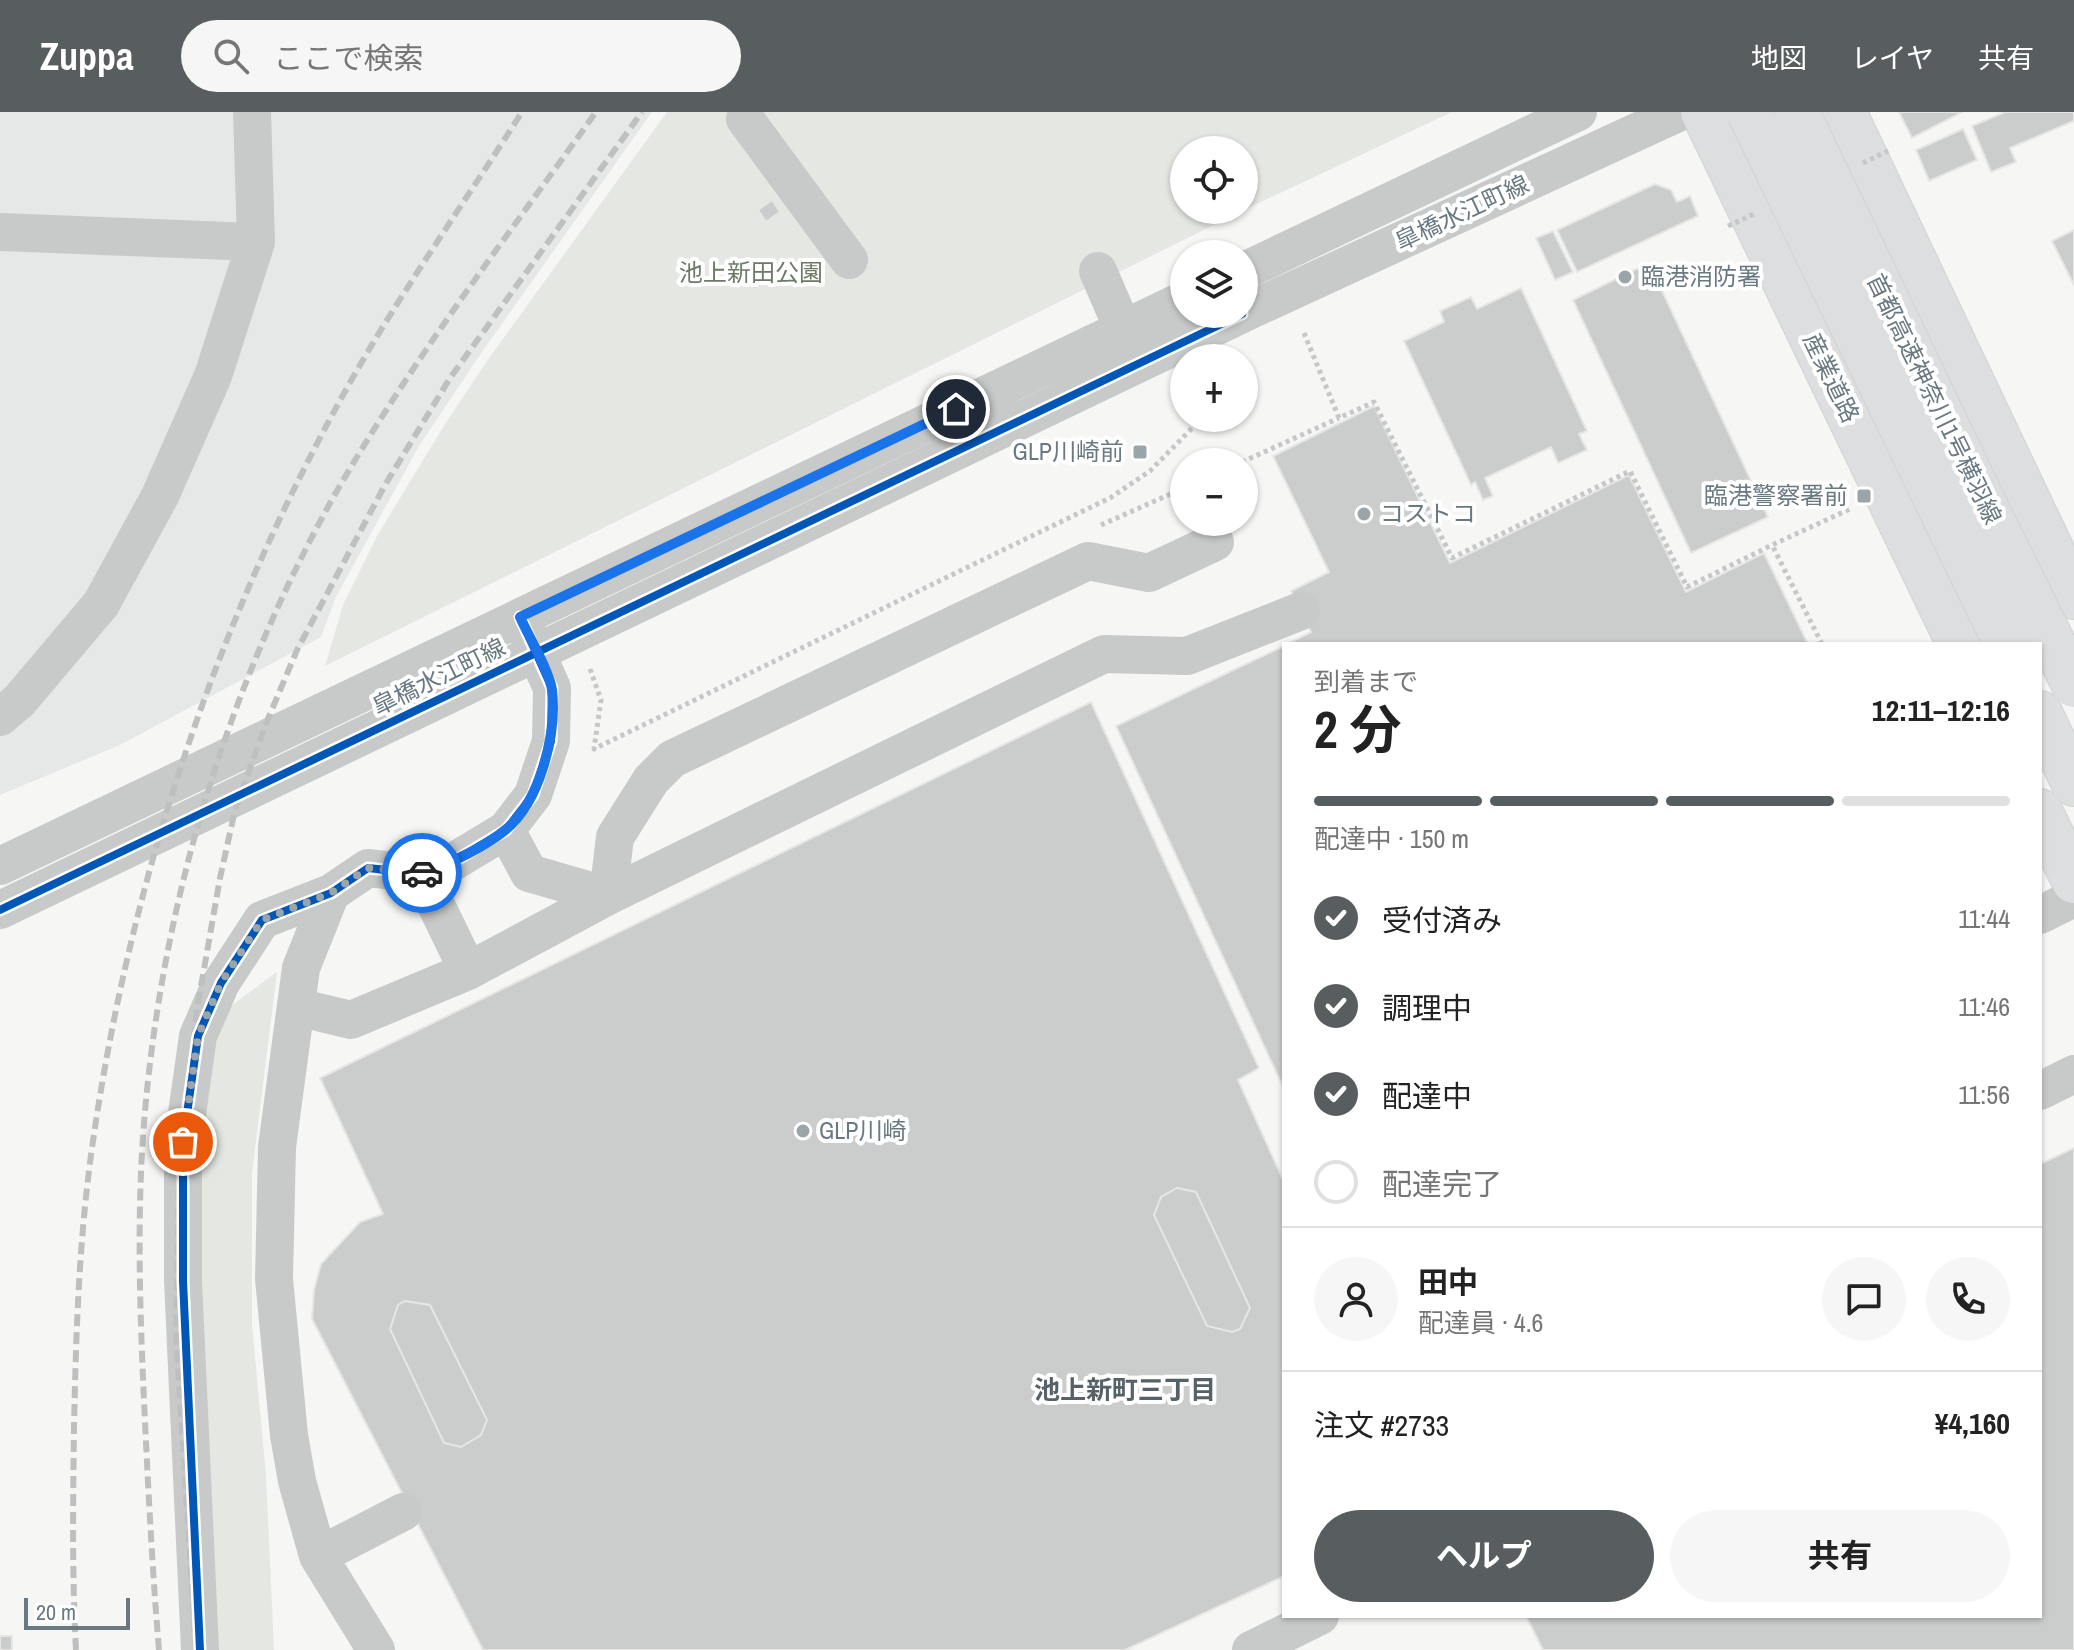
<!DOCTYPE html>
<html lang="ja">
<head>
<meta charset="utf-8">
<style>
	:root { --surface:#fff; --page:#f6f6f6; --text:#222; --muted:#767676; --line:#e0e0e0; --accent:#585d5f }
	body { margin:0; font-family:"Archivo Narrow","Noto Sans JP",sans-serif; background:var(--page); color:var(--text); height:100vh; display:flex; flex-direction:column; font-size:30px; white-space:nowrap }
	* { box-sizing:border-box; margin:0 }
	p { font-size:26px; color:var(--muted) }
	.icon { flex:none; width:44px; height:44px; fill:none; stroke:currentColor; stroke-width:2; stroke-linecap:round; stroke-linejoin:round }
	.map { position:relative; flex:1; overflow:hidden }
	.side { position:absolute; left:1282px; top:530px; width:760px; height:976px; display:flex; flex-direction:column; background:var(--surface); border-radius:0px; box-shadow:0 2px 6px #0004 }
	.side>* { flex:none }
	.fabs { position:absolute; left:1170px; top:24px; display:grid; gap:16px }
	.fabs a { display:grid; place-items:center; width:88px; height:88px; border-radius:50%; background:var(--surface); box-shadow:0 2px 6px #0004; font-size:40px }
	.scale { position:absolute; left:24px; bottom:20px; width:106px; box-sizing:border-box; padding-left:8px; border:4px solid #697982; border-top:0; font-size:22px; line-height:28px; white-space:nowrap; color:#697982; -webkit-text-stroke:6px #fff; paint-order:stroke }
	.pin { position:absolute; display:grid; place-items:center; width:68px; height:68px; color:#fff; margin:-34px; border:4px solid #fff; border-radius:50%; box-shadow:0 2px 8px #0007 }
	.courier { position:absolute; display:grid; place-items:center; width:80px; height:80px; margin:-40px; border:6px solid #1a73e8; border-radius:50%; background:#fff; color:#222; box-shadow:0 2px 10px #0007 }
	.summary em { font-style:normal; font-weight:700 }
	.summary div { display:flex; flex-direction:column-reverse }
	.summary { display:flex; align-items:center; justify-content:space-between; height:136px; padding:0 32px }
	h1 { font-size:52px; font-weight:700; line-height:60px }
	.bar { display:grid; grid-template-columns:repeat(4,1fr); gap:12px 8px; align-content:center; height:96px; padding:0 32px }
	.bar i { height:10px; border-radius:6px; background:var(--line) }
	.bar .current { background:var(--accent) }
	.bar p { grid-column:span 4 }
	.line { display:flex; align-items:center; gap:20px; padding:0 32px; border-top:2px solid var(--line) }
	.line div { flex:1 }
	.round { display:grid; place-items:center; flex:none; width:84px; height:84px; border-radius:42px; background:var(--page) }
	ol { padding:0 32px; list-style:none }
	li { display:flex; align-items:center; gap:24px; height:88px }
	li p { margin-inline-start:auto }
	li .icon { padding:8px; border-radius:50%; background:var(--accent); color:#fff; stroke-width:4 }
	li:last-child { color:var(--muted) }
	li i { width:44px; height:44px; border:4px solid var(--line); border-radius:50% }
	.primary-button { display:flex; gap:16px; margin-top:auto; padding:16px 32px }
	.primary-button a { flex:1; height:92px; border-radius:48px; background:var(--accent); color:#fff; font-size:32px; font-weight:700; line-height:92px; text-align:center }
	.primary-button a+a { background:var(--page); color:var(--text) }
	header { display:flex; align-items:center; gap:48px; box-sizing:border-box; height:112px; padding:0 40px; background:var(--accent); color:#fff }
	header strong { font-size:38px }
	nav { display:flex; gap:44px; margin-inline-start:auto; font-size:28px }
	.search { width:560px; height:72px; background:var(--page); display:flex; align-items:center; gap:20px; box-sizing:border-box; padding:0 28px; border-radius:44px; color:var(--muted); font-size:30px }
	.map>svg:first-child { display:block }
</style>
</head>
<body>
<header>
<strong>Zuppa</strong>
<div class="search"><svg class="icon" aria-label="search" viewBox="0 0 24 24"><circle cx="10" cy="10" r="6"/><path d="M15 15l6 6"/></svg>ここで検索</div>
<nav><a>地図</a><a>レイヤ</a><a>共有</a></nav>
</header>
<div class="map">
<svg width="2074" height="1538" viewBox="0 0 2074 1538">
	<rect width="100%" height="100%" fill="#f6f6f5"/>
	<path fill="#e6e7e7" d="M0 0H652L482 240 419 334 336 485 321 525 120 633 0 683Z"/>
	<path fill="#e5e7e3" d="M667 0H1452L1244 98V38H1184V98H1244L325 554 343 493 377 424 445 312 487 249Z
		M277 860 252 1061V1213L266 1363 274 1538H215L194 1179 199 1042 211 909Z"/>
	<path fill="#cbcdcd" stroke="#e6e6e4" stroke-width="2" d="M1899 0H1962L1912 26Z
		M2005 0H2074V9L2010 36 2016 50 1991 60 1972 14Z
		M1963 17 1977 48 1929 69 1916 38Z
		M1655 72 1671 78 1677 90 1690 84 1698 104 1577 160 1557 118Z
		M772 88 780 100 766 110 758 98Z
		M2074 118V173L2052 129Z
		M1553 119 1573 160 1555 168 1536 126Z
		M1649 151 1768 405 1691 441 1573 188Z
		M1521 176 1587 319 1579 322 1587 338 1558 351 1551 335 1485 366 1493 384 1483 388 1475 370 1471 373 1404 229 1444 210 1440 199 1471 185 1477 197Z
		M1374 294 1450 451 1629 363 1686 480 1764 441 1808 532H1287L1311 520 1291 479 1329 460 1273 344Z
		M1284 534V977L1116 614Z
		M1091 590 1259 956 1238 968 1284 1070V1464L1125 1538H483L312 1207 314 1178 321 1152 360 1110 383 1102 320 966Z
		M2074 1036V1538H1543L1526 1504H2040V1052Z
		M1177 1076 1196 1080 1250 1196 1240 1217 1232 1220 1207 1214 1154 1103 1161 1085Z
		M405 1189 430 1193 487 1308 481 1323 461 1335 444 1331 390 1217 398 1193Z
		M0 1524H12V1538H0Z"/>
	<g fill="none" stroke-linecap="round" stroke-linejoin="round">
		<defs>
			<path id="major" d="M1703 0 1959 532
				M1844 0 2074 485
				M2040 699 2074 769"/>
			<path id="highway" d="M2040 601 2074 672"/>
		</defs>
		<use href="#major" stroke="#d1d2d2" stroke-width="46"/>
		<use href="#highway" stroke="#d1d2d2" stroke-width="46"/>
		<path stroke="#c6c7c8" stroke-width="5" stroke-dasharray="4 4" stroke-linecap="butt" d="M1304 221 1339 306 1374 290 1452 446 1630 359 1687 475 1772 433
			M1242 350 1339 306
			M1101 413 1184 376
			M1822 532 1772 433 1850 397
			M590 557 601 588 594 637 1110 386 1150 359 1202 306"/>
		<path stroke="#c8caca" stroke-width="38" d="M745 7 849 148
			M0 120 256 130
			M1098 159 1123 217
			M1244 159 1578 0
			M1244 201 1680 0
			M0 605 19 589 101 492 160 384 213 264 256 130 252 0
			M506 718 529 761 608 784
			M0 754 1184 188
			M421 762 468 859
			M331 781 301 856 277 1035 274 1167 289 1323 297 1369 318 1444 376 1538
			M608 784 615 725 651 668 672 647 1088 449 1149 461 1215 430
			M0 798 1242 202
			M2040 803 2074 786
			M297 895 351 908 468 859 608 784 1104 542 1187 544 1301 499
			M2040 979 2074 962
			M318 1444 403 1400
			M200 1538 183 1169V1030L198 924 221 871 262 808 331 781 368 756 421 762 453 750 506 718 533 683 551 629 552 576 526 518
			M1251 1538 1320 1504"/>
		<use href="#major" stroke="#dddedf" stroke-width="44"/>
		<use href="#highway" stroke="#dddedf" stroke-width="44"/>
		<path stroke="#bec0c0" stroke-width="6" stroke-dasharray="12 6" stroke-linecap="butt" d="M76 1538C72 1464 73 1390 74 1316 76 1220 79 1124 93 1029 120 841 173 652 248 477 286 389 330 302 379 221 425 146 475 74 522 0
			M159 1538C152 1455 148 1372 144 1289 140 1201 137 1112 143 1024 159 801 225 579 334 384 411 249 506 126 596 0
			M196 1538 176 1224 179 1062 197 897 220 766 235 698 265 614 297 538 385 373 450 266 642 0"/>
		<defs>
			<path id="highway-bridge" d="M1749 0 2006 532
				M1797 0 1976 375 2074 573"/>
		</defs>
		<use href="#highway-bridge" stroke="#d1d2d2" stroke-width="46" stroke-linecap="butt"/>
		<path stroke="#c6c7c8" stroke-width="5" stroke-dasharray="4 4" stroke-linecap="butt" d="M1863 51 1890 38
			M1728 114 1756 101"/>
		<use href="#highway-bridge" stroke="#dddedf" stroke-width="44"/>
		<defs>
			<path id="cycleway" d="M0 798 1242 202
				M200 1538 183 1169V1030L198 924 221 871 262 808 331 781 368 756 421 762 453 750 506 718 533 683 551 629 552 576 520 505"/>
		</defs>
		<use href="#cycleway" stroke="#fff" stroke-width="13"/>
		<use href="#cycleway" stroke="#0057b8" stroke-width="8"/>
	</g>
	<g fill="none" stroke-linecap="round" stroke-linejoin="round">
		<path stroke="#9aa5aa" stroke-width="8" stroke-dasharray="0 14.4" d="M183 1030 198 924 221 871 262 808 331 781 368 756 422 761"/>
		<path stroke="#1a73e8" stroke-width="10" d="M422 761C450 751 480 738 504 719 540 691 557 622 552 578 550 560 528 523 520 505L956 297"/>
	</g>
	<g fill="#9aa5aa" stroke="#fff" stroke-width="3">
		<circle cx="1625" cy="165" r="8"/>
		<rect x="1132" y="332" width="16" height="16" rx="4"/>
		<rect x="1856" y="376" width="16" height="16" rx="4"/>
		<circle cx="1364" cy="402" r="8"/>
		<circle cx="803" cy="1019" r="8"/>
	</g>
	<g text-anchor="middle" stroke-width="8" stroke-linejoin="round" paint-order="stroke">
		<g font-size="24" fill="#697982" stroke="#fff">
			<text transform="translate(1462 101) rotate(-25)" y="8">皐橋水江町線</text>
			<text transform="translate(1831 266) rotate(64)" y="8">産業道路</text>
			<text transform="translate(1934 287) rotate(64)" y="8">首都高速神奈川1号横羽線</text>
			<text transform="translate(439 565) rotate(-26)" y="8">皐橋水江町線</text>
		</g>
		<g font-size="24" fill="#6c7a67" stroke="#fff">
			<text x="751" y="169">池上新田公園</text>
		</g>
		<g font-size="24" fill="#697982" stroke="#fff" text-anchor="start">
			<text x="1641" y="173">臨港消防署</text>
			<text x="1124" y="348" text-anchor="end">GLP川崎前</text>
			<text x="1848" y="392" text-anchor="end">臨港警察署前</text>
			<text x="1380" y="410">コストコ</text>
			<text x="819" y="1027">GLP川崎</text>
		</g>
		<g font-size="26" font-weight="bold" fill="#566268" stroke="#fff">
			<text x="1125" y="1287">池上新町三丁目</text>
		</g>
	</g>
</svg>
<div class="fabs">
<a><svg class="icon" aria-label="locate" viewBox="0 0 24 24"><circle cx="12" cy="12" r="6"/><path d="M12 2v4M12 18v4M2 12h4M18 12h4"/></svg></a>
<a><svg class="icon" aria-label="layers" viewBox="0 0 24 24"><path d="M12 4l9 5-9 5-9-5zM3 14l9 5 9-5"/></svg></a>
<a>+</a>
<a>−</a>
</div>
<div class="scale">20 m</div>
<div class="pin" style="left:183px;top:1030px;background:#ea580c"><svg class="icon" aria-label="bag" viewBox="0 0 24 24"><path d="M5 8h14l-1 12H6zM9 8a3 3 0 0 1 6 0"/></svg></div>
<div class="pin" style="left:956px;top:297px;background:#1f2937"><svg class="icon" aria-label="home" viewBox="0 0 24 24"><path d="M3 11l9-7 9 7M6 9v11h12V9"/></svg></div>
<div class="courier" style="left:422px;top:761px"><svg class="icon" aria-label="car" viewBox="0 0 24 24"><path d="M5 17H2v-5l4-1 3-4h7l3 4 3 1v5h-3M9 17h6M6 11h13"/><circle cx="7" cy="17" r="2"/><circle cx="17" cy="17" r="2"/></svg></div>
<section class="side">
<div class="summary"><div><h1>2 分</h1><p>到着まで</p></div><em>12:11–12:16</em></div>
<div class="bar"><i class="current"></i><i class="current"></i><i class="current"></i><i></i><p>配達中 · 150 m</p></div>
<ol>
<li><svg class="icon" aria-label="check" viewBox="0 0 24 24"><path d="M5 12l5 5 9-10"/></svg>受付済み<p>11:44</p></li>
<li><svg class="icon" aria-label="check" viewBox="0 0 24 24"><path d="M5 12l5 5 9-10"/></svg>調理中<p>11:46</p></li>
<li><svg class="icon" aria-label="check" viewBox="0 0 24 24"><path d="M5 12l5 5 9-10"/></svg>配達中<p>11:56</p></li>
<li><i></i>配達完了</li>
</ol>
<div class="line" style="height:144px"><a class="round"><svg class="icon" aria-label="person" viewBox="0 0 24 24"><circle cx="12" cy="8" r="4"/><path d="M4 21q1-7 8-7t8 7"/></svg></a><div><b>田中</b><p>配達員 · 4.6</p></div><a class="round"><svg class="icon" aria-label="chat" viewBox="0 0 24 24"><path d="M4 5h16v11H9l-5 4z"/></svg></a><a class="round"><svg class="icon" aria-label="phone" viewBox="0 0 24 24"><path d="M5 4h4l2 5-3 2q2 4 5 5l2-3 5 2v4C11 20 4 13 5 4z"/></svg></a></div>
<div class="line" style="height:104px"><div>注文 #2733</div><b>¥4,160</b></div>
<div class="primary-button"><a>ヘルプ</a><a>共有</a></div>
</section>
</div>
</body>
</html>
